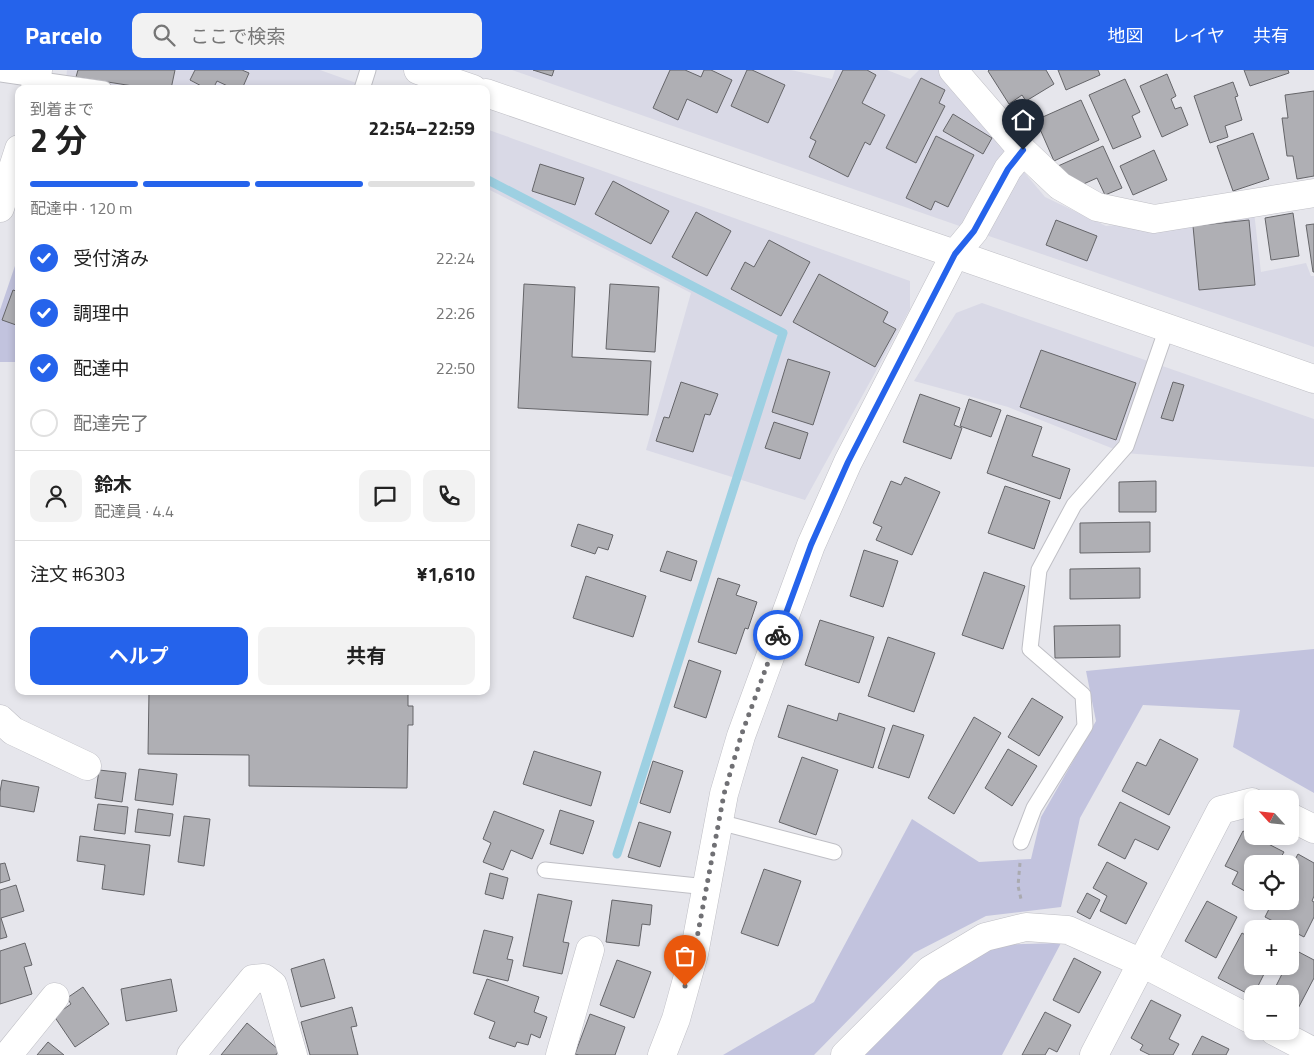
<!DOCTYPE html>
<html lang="ja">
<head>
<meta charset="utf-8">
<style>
	:root { --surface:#fff; --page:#f2f2f2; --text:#222; --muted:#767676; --line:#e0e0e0; --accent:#2563eb }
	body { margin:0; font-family:"Titillium Web","Noto Sans JP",sans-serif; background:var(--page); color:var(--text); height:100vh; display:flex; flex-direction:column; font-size:19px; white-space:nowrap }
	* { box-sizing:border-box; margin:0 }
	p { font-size:16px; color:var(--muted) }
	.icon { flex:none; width:28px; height:28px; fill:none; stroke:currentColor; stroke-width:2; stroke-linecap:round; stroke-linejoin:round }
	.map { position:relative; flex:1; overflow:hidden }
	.side { position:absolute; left:15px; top:15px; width:475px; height:610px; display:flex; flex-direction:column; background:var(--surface); border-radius:10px; box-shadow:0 2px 8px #0003 }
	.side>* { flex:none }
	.needle { width:32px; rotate:297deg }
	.buttons { position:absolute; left:1244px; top:720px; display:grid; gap:10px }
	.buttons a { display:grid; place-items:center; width:55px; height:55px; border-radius:10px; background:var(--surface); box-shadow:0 2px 8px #0003; font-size:25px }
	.pin { position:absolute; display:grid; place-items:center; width:42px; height:42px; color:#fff; margin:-51px -21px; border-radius:50% 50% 50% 0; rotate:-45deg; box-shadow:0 0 5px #0007 }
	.pin .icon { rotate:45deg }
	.courier { position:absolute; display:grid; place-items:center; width:50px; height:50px; margin:-25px; border:4px solid #2563eb; border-radius:50%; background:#fff; color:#222; box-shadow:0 1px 6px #0007 }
	.summary em { font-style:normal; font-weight:700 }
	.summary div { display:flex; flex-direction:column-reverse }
	.summary { display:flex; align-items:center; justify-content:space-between; height:85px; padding:0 15px }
	h1 { font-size:32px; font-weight:700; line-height:38px }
	.bar { display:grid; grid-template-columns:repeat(4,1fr); gap:8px 5px; align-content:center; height:60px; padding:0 15px }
	.bar i { height:6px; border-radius:4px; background:var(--line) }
	.bar .active { background:var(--accent) }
	.bar p { grid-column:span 4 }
	.line { display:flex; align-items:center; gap:12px; padding:0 15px; border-top:1px solid var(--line) }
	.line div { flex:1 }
	.round { display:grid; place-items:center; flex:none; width:52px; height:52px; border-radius:10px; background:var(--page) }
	ol { padding:0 15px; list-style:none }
	li { display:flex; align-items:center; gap:15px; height:55px }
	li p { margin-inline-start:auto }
	li .icon { padding:5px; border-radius:50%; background:var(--accent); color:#fff; stroke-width:4 }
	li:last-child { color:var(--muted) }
	li i { width:28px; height:28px; border:2px solid var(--line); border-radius:50% }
	.primary-button { display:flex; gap:10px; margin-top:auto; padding:10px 15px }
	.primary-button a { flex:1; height:58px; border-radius:10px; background:var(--accent); color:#fff; font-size:20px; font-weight:700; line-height:58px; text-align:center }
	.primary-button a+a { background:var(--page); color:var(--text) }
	header { display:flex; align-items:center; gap:30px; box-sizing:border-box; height:70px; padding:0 25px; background:var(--accent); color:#fff }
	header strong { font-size:24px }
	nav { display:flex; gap:28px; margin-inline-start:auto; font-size:18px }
	.search { width:350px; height:45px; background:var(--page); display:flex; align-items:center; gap:12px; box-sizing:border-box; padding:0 18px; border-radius:10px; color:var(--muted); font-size:19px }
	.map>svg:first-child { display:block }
</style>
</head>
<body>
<header>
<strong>Parcelo</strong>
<div class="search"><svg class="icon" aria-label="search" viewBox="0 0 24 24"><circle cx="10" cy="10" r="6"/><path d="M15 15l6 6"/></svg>ここで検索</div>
<nav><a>地図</a><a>レイヤ</a><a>共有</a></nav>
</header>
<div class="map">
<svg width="1314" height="985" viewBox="0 0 1314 985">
	<rect width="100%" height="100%" fill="#e6e6ec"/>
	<path fill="#d9d9e6" d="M67 0H320L373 19H65Z
		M512 0H791L832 9 835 0H887L910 9 919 0H938L1045 127 1106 156 1254 142 1261 202 1306 193 1311 206H1314V277L948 152Z
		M486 59 910 211V239L805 430 646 380 691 223 486 118Z
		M982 233 1314 349V397L1124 383 1008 337 914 311 956 243Z"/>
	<path fill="#c2c3de" d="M19 184V292H0V240Z
		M1314 579V723L1233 677 1240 640 1143 635 1080 748 1061 837 986 846 914 883 814 985H723L814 932 912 749 979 792 1031 789 1041 747 1096 651 1086 601Z
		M1061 873 1002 985H865L936 910 993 875Z"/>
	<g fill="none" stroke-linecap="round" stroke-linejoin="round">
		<path stroke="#9dd0e2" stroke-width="9" d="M486 109 783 263 617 784"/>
	</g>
	<path fill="#afafb4" stroke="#656569" d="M78 0H175L171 19H152L76 7Z
		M195 0H242L249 3 242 19H234L217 11 213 19H207L190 10Z
		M533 0H554L552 6Z
		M670 0H685L701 7 704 0H711L732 10 717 43 687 29 678 50 653 38Z
		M747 0H752L785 15 768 53 731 36Z
		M843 0H867L876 5 862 33 885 45 870 75 865 72 848 107 809 87 816 71 810 68Z
		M989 0H1046L1054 14 1026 31 1022 25 1009 34 988 1Z
		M1058 0H1098L1100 5 1066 20Z
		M1244 0H1288L1289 3 1250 16Z
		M1167 4 1176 26 1171 29 1175 39 1181 37 1188 55 1162 67 1140 16Z
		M921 8 945 20 939 33 945 36 916 93 886 78Z
		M1125 9 1140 42 1132 46 1141 67 1113 79 1089 25Z
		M1233 12 1238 26 1235 27 1242 50 1225 56 1228 67 1210 73 1194 26Z
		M1314 21V106L1297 109 1293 86H1287L1282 48H1288L1285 25Z
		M1081 30 1099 70 1054 91 1036 50Z
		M953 44 992 68 983 84 943 61Z
		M1253 63 1269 109 1233 121 1217 76Z
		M936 66 974 85 948 137 935 131 931 140 906 128Z
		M1103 76 1122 118 1105 125 1097 108 1079 116 1058 96Z
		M1154 80 1167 110 1133 125 1120 96Z
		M540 94 584 108 575 135 532 121Z
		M613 111 669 141 651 174 595 144Z
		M696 142 731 161 707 206 672 187Z
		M1293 143 1299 186 1271 190 1265 148Z
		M1056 150 1097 166 1087 191 1046 175Z
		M1249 150 1255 215 1199 220 1193 156Z
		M1314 154V202H1313L1306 155Z
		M769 170 810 192 781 246 731 219 745 192 754 197Z
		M819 204 888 242 883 252 896 259 875 297 793 252Z
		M524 214 575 217 572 287 651 291 648 345 518 338Z
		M610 214 659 217 655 282 606 279Z
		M13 220 19 222V256L2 250Z
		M1041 280 1136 313 1116 370 1020 337Z
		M788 289 830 302 813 355 772 342Z
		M681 312 718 324 710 345 705 344 693 382 656 371 664 347 669 348Z
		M1173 312 1184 315 1173 351 1161 348Z
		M920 324 960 338 954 355 962 358 951 389 903 372Z
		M969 329 1001 340 991 367 960 356Z
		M1007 345 1042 357 1032 386 1070 399 1060 429 987 403Z
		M774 352 808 363 800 389 765 378Z
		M905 407 940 422 912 485 876 470 882 457 873 453 891 411 901 415Z
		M1156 411V442H1119V412Z
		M1005 416 1050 431 1034 479 988 463Z
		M1150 452V482L1080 483V453Z
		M578 454 613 465 608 480 598 477 595 484 571 476Z
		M864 480 898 491 883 537 850 526Z
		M667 481 697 491 691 511 660 501Z
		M1140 498V528L1070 529V499Z
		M984 502 1025 516 1003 579 962 565Z
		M586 506 646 526 633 567 573 548Z
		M718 508 740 515 736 525 757 532 748 559 745 558 736 584 698 572Z
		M820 550 874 567 859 613 805 595Z
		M1120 555V587L1055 588 1054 556Z
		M888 567 935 583 914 642 868 626Z
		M689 590 721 601 706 648 674 637Z
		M149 621H408V636H413V655H408L407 718 249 716V685L148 684Z
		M1032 628 1063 647 1039 686 1008 667Z
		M788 635 837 651 839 643 885 658 873 698 778 667Z
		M974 647 1001 663 954 744 928 728Z
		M893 655 924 665 909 708 878 698Z
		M1160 669 1198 689 1169 745 1122 721 1137 692 1146 696Z
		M1008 679 1037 696 1012 736 985 718Z
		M534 681 601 702 591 736 523 714Z
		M802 687 838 700 816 765 779 752Z
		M653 691 683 701 670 743 640 733Z
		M139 699 177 704 173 735 135 730Z
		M99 700 126 703 122 732 95 728Z
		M2 710 39 717 34 742 0 736V722Z
		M1120 732 1170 757 1158 780 1135 769 1125 789 1098 775Z
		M98 734 128 737 125 764 94 760Z
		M138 739 173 744 170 766 135 762Z
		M560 740 594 751 583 784 550 774Z
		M494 741 544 760 532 789 511 780 503 800 483 792 491 773 483 769Z
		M184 746 210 749 204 796 178 792Z
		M639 752 671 762 660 797 628 787Z
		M1243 761 1284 782 1277 794H1252V825L1232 814 1238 802 1225 796Z
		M80 766 150 775 144 825 102 819 105 795 77 791Z
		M1298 784 1314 793V826L1312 831 1314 832V847L1304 867 1265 847 1273 831H1290V799Z
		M1107 792 1147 813 1126 854 1100 841 1107 826 1093 818Z
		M5 793 10 810 0 813V794Z
		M764 799 801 811 778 876 741 863Z
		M490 803 508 808 503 829 485 824Z
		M16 815 24 841 1 848 7 867 0 869V820Z
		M1087 823 1100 830 1090 849 1077 842Z
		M538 824 572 831 563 872 569 873 562 904 523 896Z
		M612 830 652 835 650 855 642 854 639 876 606 872Z
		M1207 831 1237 847 1216 888 1185 871Z
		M484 860 513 867 507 889 513 890 508 911 473 903Z
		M1242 863 1252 869V896H1268L1254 924H1252V926L1218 908Z
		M25 873 32 895 24 897 32 924 0 934V881Z
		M1295 880 1314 890V908L1293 948 1290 947V924H1272L1286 896H1290V889Z
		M1074 888 1101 902 1079 943 1053 930Z
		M324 889 335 928 301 937 291 899Z
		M617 890 651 902 634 948 600 935Z
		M171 909 177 941 126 951 121 919Z
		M487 909 539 927 534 942 547 947 540 968 531 964 528 975 517 972 515 977 489 968 495 952 474 944Z
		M83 917 109 954 75 977 54 946 71 934 67 928Z
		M1151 930 1181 945 1169 969 1179 974 1173 985H1150L1140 980 1143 975 1131 968Z
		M352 937 357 956 351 957 358 985H310L301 952Z
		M1045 942 1071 955 1057 982 1049 978 1045 985H1022Z
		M590 944 625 957 615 985H579L575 984Z
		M247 953 279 980 276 985H221Z
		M1202 966 1229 979 1226 985H1192Z
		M48 972 64 985H37Z"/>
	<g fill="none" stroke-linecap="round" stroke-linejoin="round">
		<defs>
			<path id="service" d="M0 4 104 19
				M362 19 368 0
				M719 752 834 782
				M1021 772 1034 738 1085 656 1083 625 1030 579 1039 500 1074 435 1126 376 1167 258
				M545 800 707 817"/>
			<path id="minor" d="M953 0 1023 81 1060 116 1097 137 1154 149 1314 123
				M35 19 38 0
				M0 138 19 79
				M955 184 974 161 1008 99 1023 81
				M0 649 13 661 87 696
				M1290 747 1314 759
				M1274 961 1314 982
				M8 985 55 927
				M191 985 253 909 264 908 273 915 293 985
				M560 985 590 880
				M845 985 930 900 985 867 1026 857 1068 860 1142 893 1252 950
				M1094 985 1221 740 1252 732"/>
			<path id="tertiary" d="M418 0 473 19
				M486 23 955 184 1314 309
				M662 985 676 949 694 884 724 724 741 666 811 475 848 392 955 184"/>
		</defs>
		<use href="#service" stroke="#bfbfc5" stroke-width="17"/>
		<use href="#minor" stroke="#bfbfc5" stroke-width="29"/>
		<use href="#tertiary" stroke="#bfbfc5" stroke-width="29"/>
		<path stroke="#aaaaaf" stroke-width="3" stroke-dasharray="4 4" stroke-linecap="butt" d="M1020 793 1018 816 1021 829"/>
		<use href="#service" stroke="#fff" stroke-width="15"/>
		<use href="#minor" stroke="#fff" stroke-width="28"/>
		<use href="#tertiary" stroke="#fff" stroke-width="28"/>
	</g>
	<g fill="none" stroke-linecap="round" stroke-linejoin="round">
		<path stroke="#707074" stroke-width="5" stroke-dasharray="0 9" d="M685 916 694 884 724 724 741 666 778 565"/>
		<path stroke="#2563eb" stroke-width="6" d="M778 565 811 475 848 392 955 184 974 161 1008 99 1023 80"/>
	</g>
</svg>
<div class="buttons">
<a><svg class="needle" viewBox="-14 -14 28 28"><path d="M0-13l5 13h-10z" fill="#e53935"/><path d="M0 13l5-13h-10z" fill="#767676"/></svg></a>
<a><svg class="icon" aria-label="locate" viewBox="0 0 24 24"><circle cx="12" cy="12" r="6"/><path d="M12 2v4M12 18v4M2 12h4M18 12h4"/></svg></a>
<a>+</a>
<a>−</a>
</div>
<div class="pin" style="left:685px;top:916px;background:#ea580c"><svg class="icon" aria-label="bag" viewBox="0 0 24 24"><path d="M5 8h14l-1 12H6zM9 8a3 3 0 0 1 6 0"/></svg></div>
<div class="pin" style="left:1023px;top:80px;background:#1f2937"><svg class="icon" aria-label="home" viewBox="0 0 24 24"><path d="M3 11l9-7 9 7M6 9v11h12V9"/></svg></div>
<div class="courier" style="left:778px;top:565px"><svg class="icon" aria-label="bike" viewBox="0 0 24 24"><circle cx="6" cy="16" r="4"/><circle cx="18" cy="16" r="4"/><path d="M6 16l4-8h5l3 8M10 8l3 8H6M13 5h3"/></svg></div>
<section class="side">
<div class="summary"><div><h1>2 分</h1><p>到着まで</p></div><em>22:54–22:59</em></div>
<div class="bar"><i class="active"></i><i class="active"></i><i class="active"></i><i></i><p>配達中 · 120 m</p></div>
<ol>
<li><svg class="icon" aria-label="check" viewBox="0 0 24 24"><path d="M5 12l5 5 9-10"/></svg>受付済み<p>22:24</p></li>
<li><svg class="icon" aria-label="check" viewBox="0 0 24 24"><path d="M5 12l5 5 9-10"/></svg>調理中<p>22:26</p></li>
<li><svg class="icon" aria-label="check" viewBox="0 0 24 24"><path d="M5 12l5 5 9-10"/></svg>配達中<p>22:50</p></li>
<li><i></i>配達完了</li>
</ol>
<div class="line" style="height:90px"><a class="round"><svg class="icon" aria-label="person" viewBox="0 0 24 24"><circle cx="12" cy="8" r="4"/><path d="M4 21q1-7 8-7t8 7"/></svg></a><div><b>鈴木</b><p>配達員 · 4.4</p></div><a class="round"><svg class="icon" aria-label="chat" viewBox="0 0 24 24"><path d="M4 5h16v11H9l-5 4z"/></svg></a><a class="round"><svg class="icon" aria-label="phone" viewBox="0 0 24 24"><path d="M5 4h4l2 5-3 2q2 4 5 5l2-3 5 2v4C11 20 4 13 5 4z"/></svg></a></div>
<div class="line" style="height:65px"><div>注文 #6303</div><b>¥1,610</b></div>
<div class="primary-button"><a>ヘルプ</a><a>共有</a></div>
</section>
</div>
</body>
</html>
